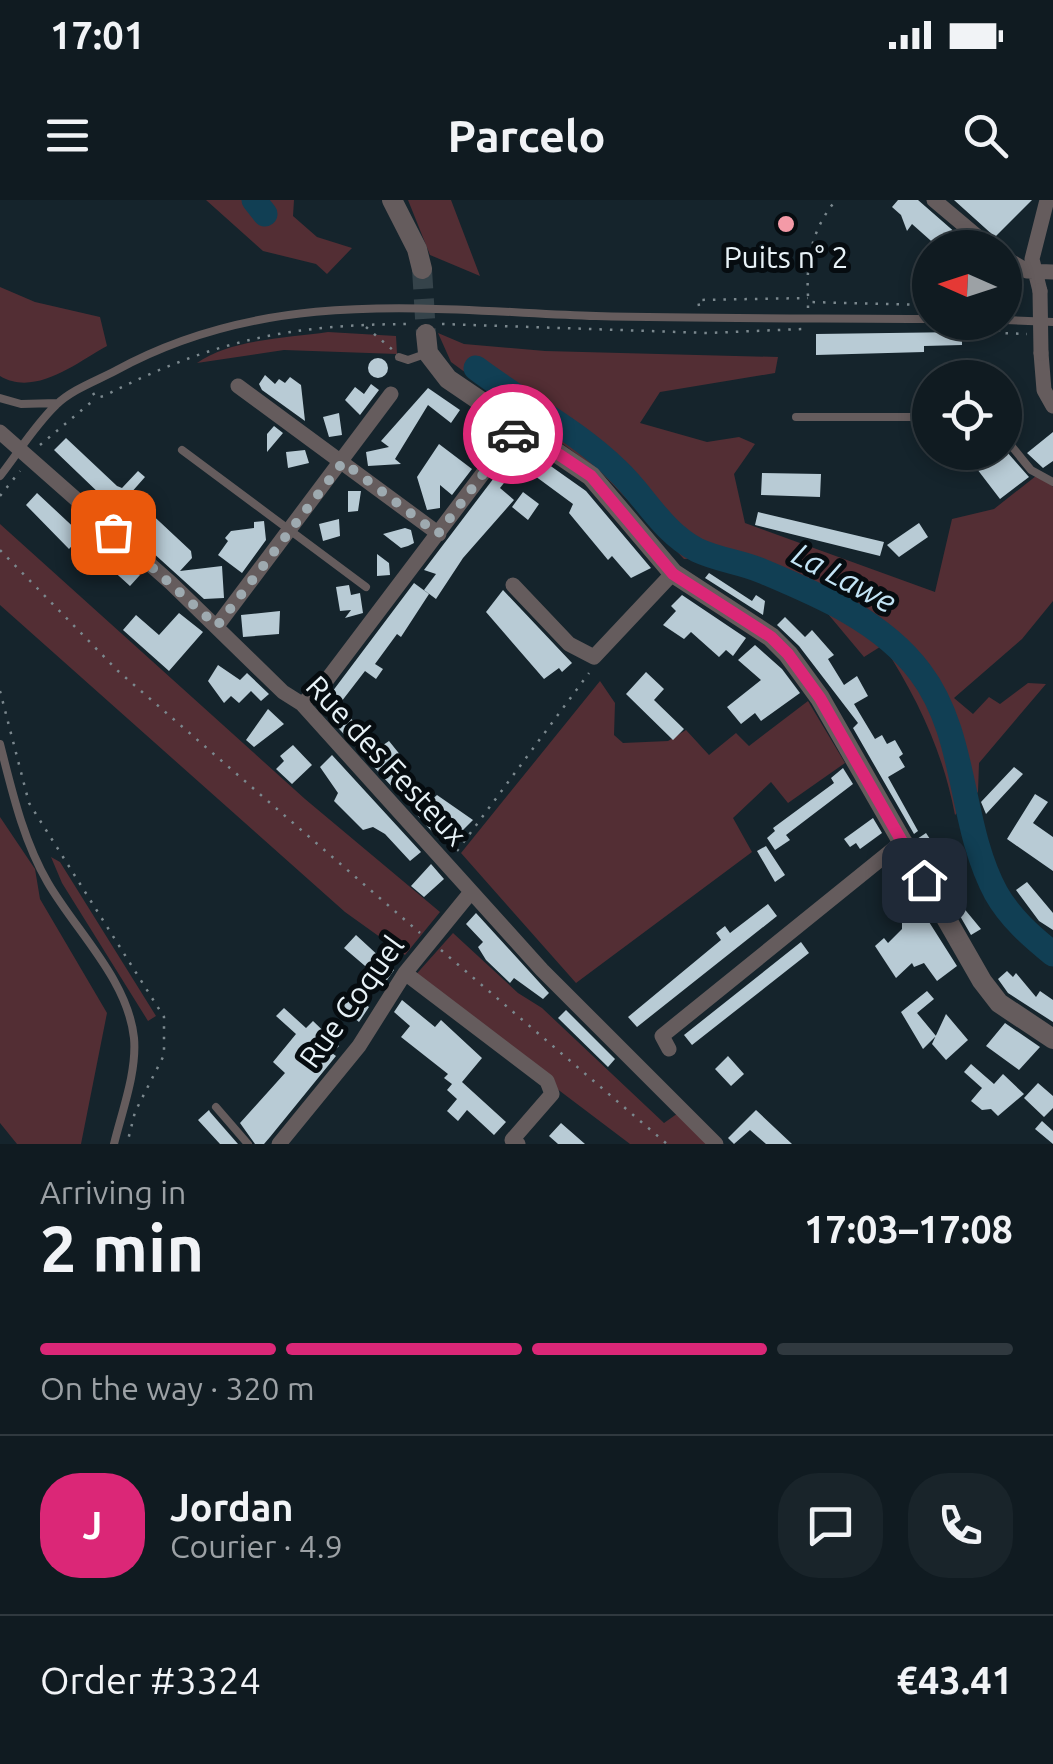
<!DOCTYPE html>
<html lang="en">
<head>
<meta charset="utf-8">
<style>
	:root { --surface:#101b21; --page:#19242a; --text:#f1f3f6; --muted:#9ca1a5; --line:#30393f; --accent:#db2777 }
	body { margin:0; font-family:Ubuntu,sans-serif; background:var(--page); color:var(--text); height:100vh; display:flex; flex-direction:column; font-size:38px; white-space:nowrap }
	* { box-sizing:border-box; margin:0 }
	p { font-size:32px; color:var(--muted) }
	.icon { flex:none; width:55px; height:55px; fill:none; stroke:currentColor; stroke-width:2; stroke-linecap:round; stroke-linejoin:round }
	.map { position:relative; height:944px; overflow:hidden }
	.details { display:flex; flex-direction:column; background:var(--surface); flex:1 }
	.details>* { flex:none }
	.needle { width:65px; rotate:273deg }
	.buttons { position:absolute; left:912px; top:30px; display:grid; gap:20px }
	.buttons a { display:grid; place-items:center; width:110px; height:110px; border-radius:50%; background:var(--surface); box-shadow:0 5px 15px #0003,0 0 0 2px var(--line); font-size:50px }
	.pin { position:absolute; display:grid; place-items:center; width:85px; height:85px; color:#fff; margin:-42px; border-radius:20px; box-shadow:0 5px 15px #0006 }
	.courier { position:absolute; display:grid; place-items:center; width:100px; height:100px; margin:-50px; border:8px solid #db2777; border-radius:50%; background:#fff; color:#222; box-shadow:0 2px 12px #0007 }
	.summary em { font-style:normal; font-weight:700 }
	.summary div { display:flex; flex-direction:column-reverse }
	.summary { display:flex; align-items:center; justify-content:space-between; height:170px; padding:0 40px }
	h1 { font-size:65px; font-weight:700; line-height:75px }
	.bar { display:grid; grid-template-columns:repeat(4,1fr); gap:15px 10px; align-content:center; height:120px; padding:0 40px }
	.bar i { height:12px; border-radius:8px; background:var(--line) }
	.bar .selected { background:var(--accent) }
	.bar p { grid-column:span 4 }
	.line { display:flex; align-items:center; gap:25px; padding:0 40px; border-top:2px solid var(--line) }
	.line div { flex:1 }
	.round { display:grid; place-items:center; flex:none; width:105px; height:105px; border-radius:40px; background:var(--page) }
	.status { display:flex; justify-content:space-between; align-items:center; height:70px; padding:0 50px; background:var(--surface); direction:ltr }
	.status svg { height:28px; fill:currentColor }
	header { display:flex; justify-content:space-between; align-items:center; height:130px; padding:0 40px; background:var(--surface); font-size:45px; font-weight:700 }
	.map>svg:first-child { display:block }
</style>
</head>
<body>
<div class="status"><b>17:01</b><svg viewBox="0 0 49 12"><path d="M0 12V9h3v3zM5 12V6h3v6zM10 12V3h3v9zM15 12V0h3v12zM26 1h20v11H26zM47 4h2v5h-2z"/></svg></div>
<header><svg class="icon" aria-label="menu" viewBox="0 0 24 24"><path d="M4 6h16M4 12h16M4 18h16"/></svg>Parcelo<svg class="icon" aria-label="search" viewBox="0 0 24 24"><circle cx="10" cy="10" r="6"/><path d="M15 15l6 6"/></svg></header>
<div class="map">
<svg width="1053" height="944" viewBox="0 0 1053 944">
	<rect width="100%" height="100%" fill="#15242c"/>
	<path fill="#532e34" d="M206 0H294L293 16 317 37 352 48 327 74 316 64 263 51Z
		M408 0H451L480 76 430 55Z
		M0 87 35 102 100 117 107 146C76 163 35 197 0 176Z
		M328 132 396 136 397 154 284 150 197 163C231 139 288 138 328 132Z
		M438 133 464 144 545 151 778 157 775 173 660 192 640 223 707 242 739 237 755 244 734 274 745 323 935 392 952 319 994 309 1041 272 1053 287V401L1022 439 954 498 973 514 989 497 1000 504 1028 483 1046 484 979 563 978 592 955 615C943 552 918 499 883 445L864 457 823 408 753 356 684 359 601 272 451 162Z
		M0 324 305 599 440 712 405 755 345 712 0 405Z
		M600 481 615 503 614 535 623 543 668 541 686 530 709 555 736 533 749 546 808 501 845 563 788 603 771 582 733 618 752 652 576 783 461 653Z
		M0 617 35 669 40 699 107 813 81 944H17L0 923Z
		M51 657 60 662 156 816 148 821 62 683Z
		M453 733 518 793 542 808 664 923 681 911 716 944H630L412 779Z"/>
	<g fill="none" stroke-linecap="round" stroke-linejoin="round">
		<path stroke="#113f54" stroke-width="25" d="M254 0 265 14
			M476 168C522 203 575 229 617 270 645 296 661 331 697 350 718 360 741 362 762 371 819 395 882 421 920 472 968 535 959 625 996 693 1010 718 1032 737 1053 754"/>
	</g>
	<path fill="#b8cbd5" d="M898 0H918L973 48H939L912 24 907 31 901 15 892 7Z
		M954 0H1032L995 37Z
		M962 132V145L924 146V152L816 155V134Z
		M368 168a10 10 0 1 1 20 0a10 10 0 1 1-20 0Z
		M265 175 275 184 279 179 285 183 290 177 301 185 305 221 262 190 259 184Z
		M371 184 379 190 360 215 345 200 355 187 364 194Z
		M428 188 460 210 451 223 428 205 395 259 401 264 368 266 366 252 389 247 381 241Z
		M339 213 342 235 329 237 323 217Z
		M470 213 487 230 489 243 477 244 466 236Z
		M274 226 283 233 267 252V234Z
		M1053 232V261L1043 268 1027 253Z
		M66 238 117 286 122 288 138 271 145 277 130 294 191 351 192 358 180 371 222 366 224 398 204 399 98 303 103 297 54 250Z
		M439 244 472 269 452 295 440 285V308L427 310 417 277Z
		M305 250 309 263 288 268 286 252Z
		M964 252H1007L1029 277 1000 299Z
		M506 262 515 269 500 288 514 300 463 358 436 399 424 390 436 374 424 370Z
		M545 262 586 291 651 368 631 378 612 356 608 360 569 313 573 304 535 276Z
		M762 273 821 274 820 297 761 295Z
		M348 291H361L358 311 348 312Z
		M523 292 539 304 528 320 512 307Z
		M37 293 82 335 69 349 26 305Z
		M758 312 884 342 880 356 755 325Z
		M339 319 340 336 323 341 319 324Z
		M264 321 266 340 242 373 218 355 228 341 225 338 231 331 254 328V322Z
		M919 323 928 337 899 357 887 345Z
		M405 328 411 330 414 343 408 346 401 348 383 334Z
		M377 354 389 363 390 375 377 376Z
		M119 356 140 375 130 386 109 367Z
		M709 373 752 401 756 395 765 401 763 415 705 378Z
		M414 383 429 394 401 437 397 434 375 464 383 469 376 479 365 471 338 506 380 547 389 541 410 567 395 590 320 508Z
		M349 385 351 395 360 393 363 413 345 418 351 410 340 411 336 387Z
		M503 390 572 463 562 472 559 468 544 479 486 412Z
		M682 395 746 438 733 456 726 450 719 457 691 432 684 439 663 425 676 411 671 406Z
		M280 411 279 434 243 437 241 415Z
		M179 413 203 432 169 471 123 430 136 415 159 435Z
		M785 417 805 437 812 430 834 455 828 459 844 485 857 476 868 496 854 504 875 539 882 535 887 544 895 540 903 554 899 557 905 567 888 577 918 631 914 634 853 528 858 523 799 446 777 425Z
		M755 445 782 469 800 493 761 521 755 513 741 524 727 507 761 480 738 460Z
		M218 465 240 480 247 473 269 494 261 501 251 491 239 503 231 496 224 503 208 481Z
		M646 472 664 489 654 500 684 529 673 540 626 494Z
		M268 509 284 524 254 547 246 540Z
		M293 545 312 565 292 584 276 569 284 561 280 556Z
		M332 555 421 652 410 661 385 634 373 627 363 630 334 601 338 593 320 567Z
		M1014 567 1023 574 986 614 981 602Z
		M843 568 853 584 786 635 790 640 775 650 767 638 775 631 773 628 834 583 831 578Z
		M1035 594 1048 602 1033 623 1053 637V671L1007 639Z
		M437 595 473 620 452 641 443 632 437 637 416 614Z
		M873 618 882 633 860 649 856 643 850 647 844 639Z
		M926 633 934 645 951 641 964 661 938 676 917 639Z
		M766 646 785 675 775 682 757 651Z
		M431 664 444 679 424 697 411 686Z
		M896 670 957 766 937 781 924 763 914 767 912 763 896 778 875 746 884 738 888 743 902 729V722L887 705 896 698 884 677Z
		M1027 682 1053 713V730L1039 721 1016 690Z
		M768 704 777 716 637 827 628 817 721 740 716 733 725 726 730 733Z
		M962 706 981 729 971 735 956 709Z
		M476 713 549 793 543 799 514 778 510 783 486 760 478 747 483 742 466 724Z
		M356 735 394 770 385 783 344 748Z
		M801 742 809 753 692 845 684 835Z
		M1007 771 1013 777 1016 773 1036 797 1040 791 1053 800V822L1008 793 998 779Z
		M927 791 934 799 917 813 936 836 923 849 901 812Z
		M349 792 369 807 359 822 340 806Z
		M402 800 435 827 441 820 482 858 462 882 506 922 494 935 467 910 458 921 447 911 457 899 447 890 452 884 444 878 448 874 401 837 410 826 394 812Z
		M284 808 306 828 313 821 339 846 332 853 336 856 270 937 264 944H255L240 923 285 873 273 862 296 834 276 816Z
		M566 810 615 859 608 867 558 818Z
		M946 814 968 840 946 860 932 844Z
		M1005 823 1040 847 1019 870 986 846Z
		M728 856 744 874 731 886 715 869Z
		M971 864 994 884 1003 874 1024 894 998 916 991 909 982 910 971 901 982 888 964 872Z
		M1038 883 1053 896V908L1044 917 1024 898Z
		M209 910 210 912 238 944H220L198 920Z
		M756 910 792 944H766L750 930 734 944 728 938Z
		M1042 921 1053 931V944L1035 929Z
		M561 923 585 944H558L549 936Z"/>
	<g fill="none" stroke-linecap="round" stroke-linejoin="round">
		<path stroke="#35434a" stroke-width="20" stroke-dasharray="20 10" stroke-linecap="butt" d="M422 69 426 134"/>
		<path stroke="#7b888e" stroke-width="2.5" stroke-dasharray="2.5 8" stroke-linecap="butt" d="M808 96C806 59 812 29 836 0
			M699 106 698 100 808 98
			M808 108V102L930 105
			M442 124 708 133 802 129
			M366 127 394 151
			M999 129V133L1027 134
			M93 193 96 198 104 196C214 140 290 124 414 124
			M40 245 95 199
			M0 296 20 271
			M0 350 118 471 420 733
			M0 491 29 603 164 817V855L135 912 127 944
			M457 651 589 473
			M441 750 667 944"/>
		<path stroke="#655c5d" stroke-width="8" d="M1005 120 1053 122
			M399 157 408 160 428 153
			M0 198 21 204 57 203
			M796 217H930
			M1005 238 1031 270 1053 282
			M182 250 366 387
			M0 276C18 253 35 225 56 205 71 190 96 181 115 171 270 86 428 110 596 116 708 119 819 118 930 119
			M0 544C12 591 23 640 48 683 76 731 128 780 134 838 137 872 122 911 114 944
			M216 907 248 944"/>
		<path stroke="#655c5d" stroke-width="15" d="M934 0 991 48
			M1005 58 1027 71 1053 72
			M1040 91 1032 59 1047 0
			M1041 153 1044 190 1053 206
			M238 186 439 334
			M0 232 171 383 283 492 302 504 542 770 716 944
			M513 385 569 444 594 457 673 373
			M217 426 391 194
			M302 504 323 485 518 227
			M405 773 547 881 552 894 512 940 518 944
			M669 849 662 836 902 642
			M279 944 359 846 405 773 471 692"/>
		<path stroke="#655c5d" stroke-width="20" d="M392 0 417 49 422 69
			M426 134 428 153 448 179 591 276 673 373 771 437 788 454 820 498 982 781 999 803 1053 839"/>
		<path stroke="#655c5d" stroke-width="15" d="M1040 91 1041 153"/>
	</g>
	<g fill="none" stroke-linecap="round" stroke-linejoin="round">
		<path stroke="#9eaab0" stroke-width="10" stroke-dasharray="0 18" d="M113 332 217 426 343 262 438 334 513 234"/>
		<path stroke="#db2777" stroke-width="12" d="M513 234 518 227 591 276 673 374 771 437 788 454 820 498 924 680"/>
	</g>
	<circle fill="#f49aa7" stroke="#060c10" stroke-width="4" cx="786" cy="24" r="10"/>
	<g text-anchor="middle" stroke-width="10" stroke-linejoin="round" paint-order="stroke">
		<g font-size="30" fill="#e8f2f7" stroke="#060c10">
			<text x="786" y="68">Puits n° 2</text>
		</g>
		<g font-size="30" fill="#e8f2f7" stroke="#060c10">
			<text transform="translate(386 561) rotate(47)" y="10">Rue des Festeux</text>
			<text transform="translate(352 802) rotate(-54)" y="10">Rue Coquel</text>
		</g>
		<g font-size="32" font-style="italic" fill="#c3e4f5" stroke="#060c10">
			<text transform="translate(844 378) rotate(28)" y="11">La Lawe</text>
		</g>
	</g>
</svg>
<div class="buttons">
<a><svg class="needle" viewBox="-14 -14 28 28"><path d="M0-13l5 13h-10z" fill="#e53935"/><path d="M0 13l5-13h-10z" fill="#9ca1a5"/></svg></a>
<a><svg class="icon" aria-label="locate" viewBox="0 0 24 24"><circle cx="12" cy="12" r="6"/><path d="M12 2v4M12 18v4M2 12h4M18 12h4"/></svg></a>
</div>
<div class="pin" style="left:113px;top:332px;background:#ea580c"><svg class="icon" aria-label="bag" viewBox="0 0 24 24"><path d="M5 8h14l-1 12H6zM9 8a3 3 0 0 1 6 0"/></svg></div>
<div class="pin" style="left:924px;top:680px;background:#1f2937"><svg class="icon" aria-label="home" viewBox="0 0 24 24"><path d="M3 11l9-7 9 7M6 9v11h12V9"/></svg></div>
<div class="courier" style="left:513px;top:234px"><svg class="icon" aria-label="car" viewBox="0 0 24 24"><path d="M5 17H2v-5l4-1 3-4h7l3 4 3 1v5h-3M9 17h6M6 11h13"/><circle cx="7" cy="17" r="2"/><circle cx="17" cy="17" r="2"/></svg></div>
</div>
<section class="details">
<div class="summary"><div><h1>2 min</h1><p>Arriving in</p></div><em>17:03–17:08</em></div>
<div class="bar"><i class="selected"></i><i class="selected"></i><i class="selected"></i><i></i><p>On the way · 320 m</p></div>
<div class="line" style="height:180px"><b class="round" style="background:var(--accent);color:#fff">J</b><div><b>Jordan</b><p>Courier · 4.9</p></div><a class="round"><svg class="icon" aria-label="chat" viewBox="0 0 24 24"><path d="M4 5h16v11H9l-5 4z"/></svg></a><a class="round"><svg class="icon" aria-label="phone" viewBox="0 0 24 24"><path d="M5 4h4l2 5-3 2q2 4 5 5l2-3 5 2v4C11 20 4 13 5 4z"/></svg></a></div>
<div class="line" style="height:130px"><div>Order #3324</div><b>€43.41</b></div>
</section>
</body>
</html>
